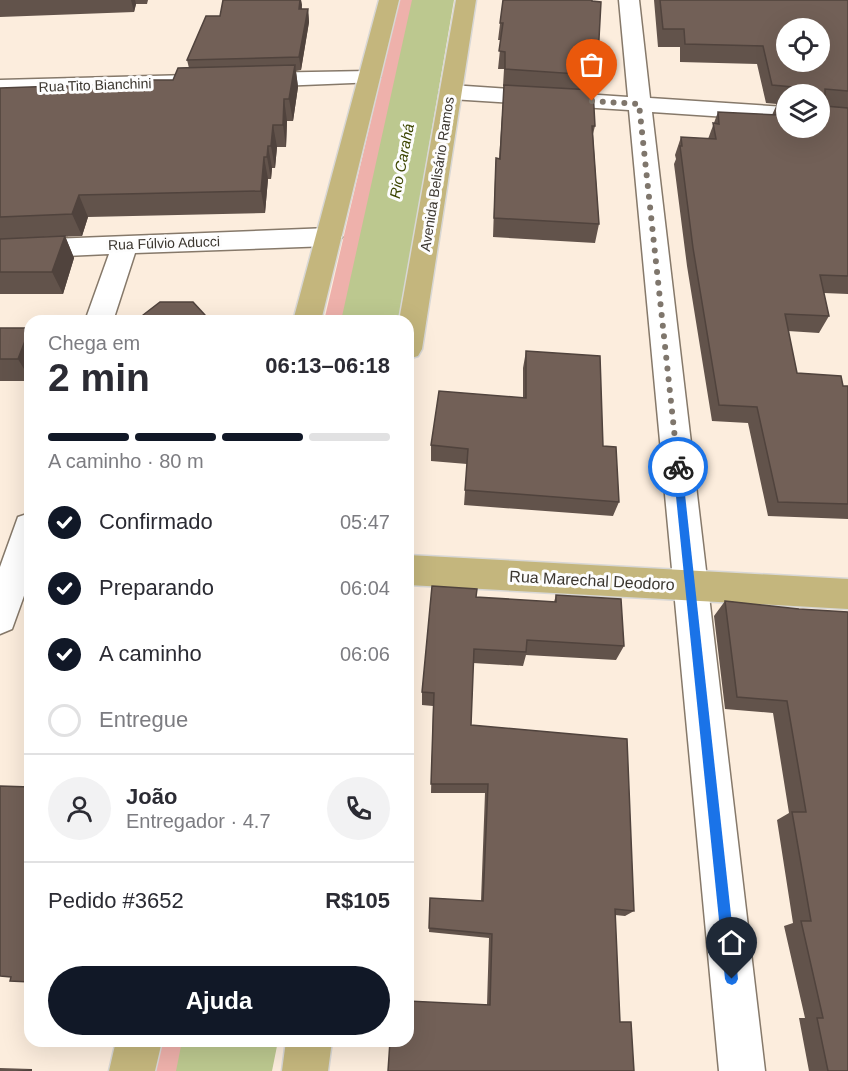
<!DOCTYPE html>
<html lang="pt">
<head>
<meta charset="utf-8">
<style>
	:root { --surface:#fff; --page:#f2f2f3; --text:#2b2b33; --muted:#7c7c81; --line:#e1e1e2; --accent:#111827 }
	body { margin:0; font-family:Arial,sans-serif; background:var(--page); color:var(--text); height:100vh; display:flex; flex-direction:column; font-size:22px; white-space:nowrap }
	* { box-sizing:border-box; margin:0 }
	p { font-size:20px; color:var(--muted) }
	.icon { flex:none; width:33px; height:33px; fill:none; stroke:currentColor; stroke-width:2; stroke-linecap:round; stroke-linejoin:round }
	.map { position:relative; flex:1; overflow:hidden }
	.panel { position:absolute; left:24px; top:315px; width:390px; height:732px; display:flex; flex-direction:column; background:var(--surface); border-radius:18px; box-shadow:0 6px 24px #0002 }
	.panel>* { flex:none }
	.buttons { position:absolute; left:776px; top:18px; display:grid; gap:12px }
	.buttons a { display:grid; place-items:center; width:54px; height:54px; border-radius:50%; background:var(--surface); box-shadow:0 6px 24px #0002; font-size:30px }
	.pin { position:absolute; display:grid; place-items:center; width:51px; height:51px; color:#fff; margin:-62px -26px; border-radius:50% 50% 50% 0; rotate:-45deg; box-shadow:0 0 6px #0007 }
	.pin .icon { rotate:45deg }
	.courier { position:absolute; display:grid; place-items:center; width:60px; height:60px; margin:-30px; border:4px solid #1a73e8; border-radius:50%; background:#fff; color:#222; box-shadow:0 2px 8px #0007 }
	.headline em { font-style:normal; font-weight:600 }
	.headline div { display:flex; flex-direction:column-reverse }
	.headline { display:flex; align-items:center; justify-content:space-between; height:102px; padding:0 24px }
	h1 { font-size:39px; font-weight:600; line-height:45px }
	.bar { display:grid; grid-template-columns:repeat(4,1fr); gap:9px 6px; align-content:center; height:72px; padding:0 24px }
	.bar i { height:8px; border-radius:4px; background:var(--line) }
	.bar .current { background:var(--accent) }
	.bar p { grid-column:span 4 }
	.line { display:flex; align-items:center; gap:15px; padding:0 24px; border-top:2px solid var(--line) }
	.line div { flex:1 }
	.round { display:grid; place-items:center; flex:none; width:63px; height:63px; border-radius:32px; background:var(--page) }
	ol { padding:0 24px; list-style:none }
	li { display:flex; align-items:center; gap:18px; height:66px }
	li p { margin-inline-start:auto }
	li .icon { padding:6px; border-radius:50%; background:var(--accent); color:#fff; stroke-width:4 }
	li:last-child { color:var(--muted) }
	li i { width:33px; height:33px; border:3px solid var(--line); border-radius:50% }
	.button { display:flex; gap:12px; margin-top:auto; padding:12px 24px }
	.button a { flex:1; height:69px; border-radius:36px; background:var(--accent); color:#fff; font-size:24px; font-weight:600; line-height:69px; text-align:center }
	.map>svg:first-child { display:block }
</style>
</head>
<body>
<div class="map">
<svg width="848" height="1071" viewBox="0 0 848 1071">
	<rect width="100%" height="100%" fill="#fceddd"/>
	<path fill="#eeb1ab" d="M399 0H450L389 321H324Z
		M160 1041H263L258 1071H153Z"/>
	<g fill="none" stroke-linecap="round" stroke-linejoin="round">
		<path fill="#bcc88f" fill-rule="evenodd" d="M412 0H454L399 321H341Z
			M182 1041H278L272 1071H176Z"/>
		<defs>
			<path id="minor" d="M619 0H639L650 98 786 107V121L652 112 765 1071H719L629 110 451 99 443 97 440 92 443 87 451 85 628 97Z
				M369 71 377 72 380 77 377 82 254 87 246 85 243 80 246 75 254 73Z
				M190 75 198 77 201 82 198 87 0 94V80Z
				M329 228 338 231 342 237 338 243 329 246 135 253 113 321H85L109 254 0 259V241Z
				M30 513V579L12 629 0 634V567L18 517Z"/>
			<path id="major" d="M379 0H399L321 321H293Z
				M456 0H476L422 349 418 356 408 359V321H399Z
				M408 555 848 579V609L408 585Z
				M116 1041H162L155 1071H109Z
				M286 1041H332L328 1071H282Z"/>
		</defs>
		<use href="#minor" stroke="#86796a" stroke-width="3"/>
		<use href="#major" stroke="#d8d7d5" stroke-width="3"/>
		<use href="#minor" fill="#fff" fill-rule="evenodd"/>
		<use href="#major" fill="#c4b67d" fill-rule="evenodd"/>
	</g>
	<path fill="#62534b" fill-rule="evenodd" d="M0 0H148L147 4H136L134 12 0 17Z
		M223 0H301L302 9H308L309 22 301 70 296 71 298 87 293 121H287L286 147H277L275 168H272L271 179H268L265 213 88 217 82 236 0 239V88L146 86 173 80 189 68 187 60 220 16Z
		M503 0 598 57 595 74H592L590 90 595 126 593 134 599 224 595 243 493 237 495 178 496 158 499 159 504 86H503L504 69H498L501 40H498Z
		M654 0H848V294L824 293 829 316 819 333 788 331 797 373 843 386H848V519L768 516 748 423 712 421 687 266 674 164 676 159 675 155 681 137 708 139 718 112 772 115 777 104 766 103 757 64 680 62V47H658ZM786 94H819L786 128Z
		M65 236 74 258 63 294H0V239Z
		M0 328H30V381H0Z
		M526 351 603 446 619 502 613 516 464 505 467 464 431 461V445L523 398V368Z
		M556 595 624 646 616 660 526 655 523 666 473 663 471 725 634 911 625 916 615 915 620 1022 487 1005 489 938 429 932 430 898 481 901 485 793H431L433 706 422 705V692L476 597 554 602Z
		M725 601 799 609 848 1071H809L799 1018H805L784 926 793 923 777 820 789 813 773 713 725 709 714 616Z
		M0 1068 32 1069V1071H0Z"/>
	<path fill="#50433d" d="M131 0H135L136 4 134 12Z
		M300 0H301L302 5 300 22 299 9Z
		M308 9 309 22 301 70 299 57Z
		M295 65 298 87 293 121 289 99Z
		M284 99 287 121 286 147 283 125Z
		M273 125 277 147 275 168 271 146Z
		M268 146 272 168 271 179 267 157Z
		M264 157 268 179 265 213 261 191Z
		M79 195 88 217 82 236 72 214Z
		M65 236 74 258 63 294 52 272Z
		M30 330V379L18 359Z
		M32 1069V1071H16Z"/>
	<path fill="#726057" stroke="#50433d" stroke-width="1.5" fill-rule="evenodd" d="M223 0H300L299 9H308L299 57 187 60 206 16H220Z
		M503 0H592V1L601 2 598 57 592 56V75L505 69V52L499 51 503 23H500Z
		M660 0H848V91L825 89V106L848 108V276L820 275 829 316 785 314 797 373 841 376 843 386H848V504L778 502 757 407 719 405 693 248 680 146H682L681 137 716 139 713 123 719 124 718 112 778 115 777 104H786V128H819V94H795V89L793 87 772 85 763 46 685 44 684 29H663ZM786 28H819V62H786Z
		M295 65 289 99H284L283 125H273L271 146H268L267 157H264L261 191 79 195 72 214 0 217V88L87 85 146 86 147 80H173L178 68Z
		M504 85 593 90 595 126H592L599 224 494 218 496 158 500 159Z
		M65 236 52 272H0V239Z
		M160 302H193L205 315 204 321H143V315Z
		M0 328H30L18 359H0Z
		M526 351 600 356 603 446 616 447 619 502 465 490 468 449 431 445 439 391 526 398Z
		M432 586 477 589 476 597 556 602V595L621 599 624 646 527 640 526 652 474 649 471 725 627 739 634 911 615 909 620 1022H631L634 1071H388L390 1041H408V1001L490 1005 492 934 429 928 430 898 483 901 488 784H431L434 693 422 692Z
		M725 601 799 609 848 612V1071H828L817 1018H823L801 921H811L792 812H806L787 701 737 697Z
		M0 786 30 787V982L10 981 11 977 0 976Z"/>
	<path fill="#1a73e8" d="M678 463 682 467 738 979 736 983 732 985 727 983 725 979 673 467Z"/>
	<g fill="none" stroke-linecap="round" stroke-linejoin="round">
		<path stroke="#7f766c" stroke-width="6" stroke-dasharray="0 10.8" d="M592 101 639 104 678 467"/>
	</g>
	<g text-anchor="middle" stroke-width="6" stroke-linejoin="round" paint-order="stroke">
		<g font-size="14" fill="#3b362f" stroke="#fdfdfd">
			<text transform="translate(95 85) rotate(-2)" y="5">Rua Tito Bianchini</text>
			<text transform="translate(437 174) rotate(-81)" y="5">Avenida Belisário Ramos</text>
			<text transform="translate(164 243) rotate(-2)" y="5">Rua Fúlvio Aducci</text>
		</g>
		<g font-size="15" font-style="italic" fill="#3c4501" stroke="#fdfdfd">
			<text transform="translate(402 161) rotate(-79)" y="5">Rio Carahá</text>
		</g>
		<g font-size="16" fill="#3b362f" stroke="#fdfdfd">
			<text transform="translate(592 580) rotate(3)" y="6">Rua Marechal Deodoro</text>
		</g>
	</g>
</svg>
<div class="buttons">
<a><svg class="icon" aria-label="locate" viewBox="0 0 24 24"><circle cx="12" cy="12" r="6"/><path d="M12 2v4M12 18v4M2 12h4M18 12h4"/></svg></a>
<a><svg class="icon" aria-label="layers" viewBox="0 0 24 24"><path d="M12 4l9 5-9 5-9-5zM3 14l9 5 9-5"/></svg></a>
</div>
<div class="pin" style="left:592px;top:101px;background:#ea580c"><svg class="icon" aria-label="bag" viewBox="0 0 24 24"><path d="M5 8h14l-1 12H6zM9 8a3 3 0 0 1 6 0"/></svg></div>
<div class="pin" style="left:732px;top:979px;background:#1f2937"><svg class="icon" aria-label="home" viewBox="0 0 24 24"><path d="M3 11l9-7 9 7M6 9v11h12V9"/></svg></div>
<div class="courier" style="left:678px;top:467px"><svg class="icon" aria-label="bike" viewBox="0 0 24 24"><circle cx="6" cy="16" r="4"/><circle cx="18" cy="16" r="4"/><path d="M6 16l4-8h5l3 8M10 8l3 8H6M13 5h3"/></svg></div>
<section class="panel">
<div class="headline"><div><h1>2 min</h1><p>Chega em</p></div><em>06:13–06:18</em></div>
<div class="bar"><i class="current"></i><i class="current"></i><i class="current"></i><i></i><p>A caminho · 80 m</p></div>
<ol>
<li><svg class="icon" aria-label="check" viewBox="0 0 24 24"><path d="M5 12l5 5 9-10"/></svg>Confirmado<p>05:47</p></li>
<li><svg class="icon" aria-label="check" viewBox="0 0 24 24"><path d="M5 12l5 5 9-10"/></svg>Preparando<p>06:04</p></li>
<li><svg class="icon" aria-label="check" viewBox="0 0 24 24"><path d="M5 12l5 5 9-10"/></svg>A caminho<p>06:06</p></li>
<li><i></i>Entregue</li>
</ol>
<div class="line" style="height:108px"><a class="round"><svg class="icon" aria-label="person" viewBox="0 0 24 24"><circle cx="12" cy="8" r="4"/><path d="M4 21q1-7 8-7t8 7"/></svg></a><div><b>João</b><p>Entregador · 4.7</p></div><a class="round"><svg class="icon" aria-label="phone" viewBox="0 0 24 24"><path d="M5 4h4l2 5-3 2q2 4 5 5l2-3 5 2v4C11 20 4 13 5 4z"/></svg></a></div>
<div class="line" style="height:78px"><div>Pedido #3652</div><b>R$105</b></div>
<div class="button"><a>Ajuda</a></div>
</section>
</div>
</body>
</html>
